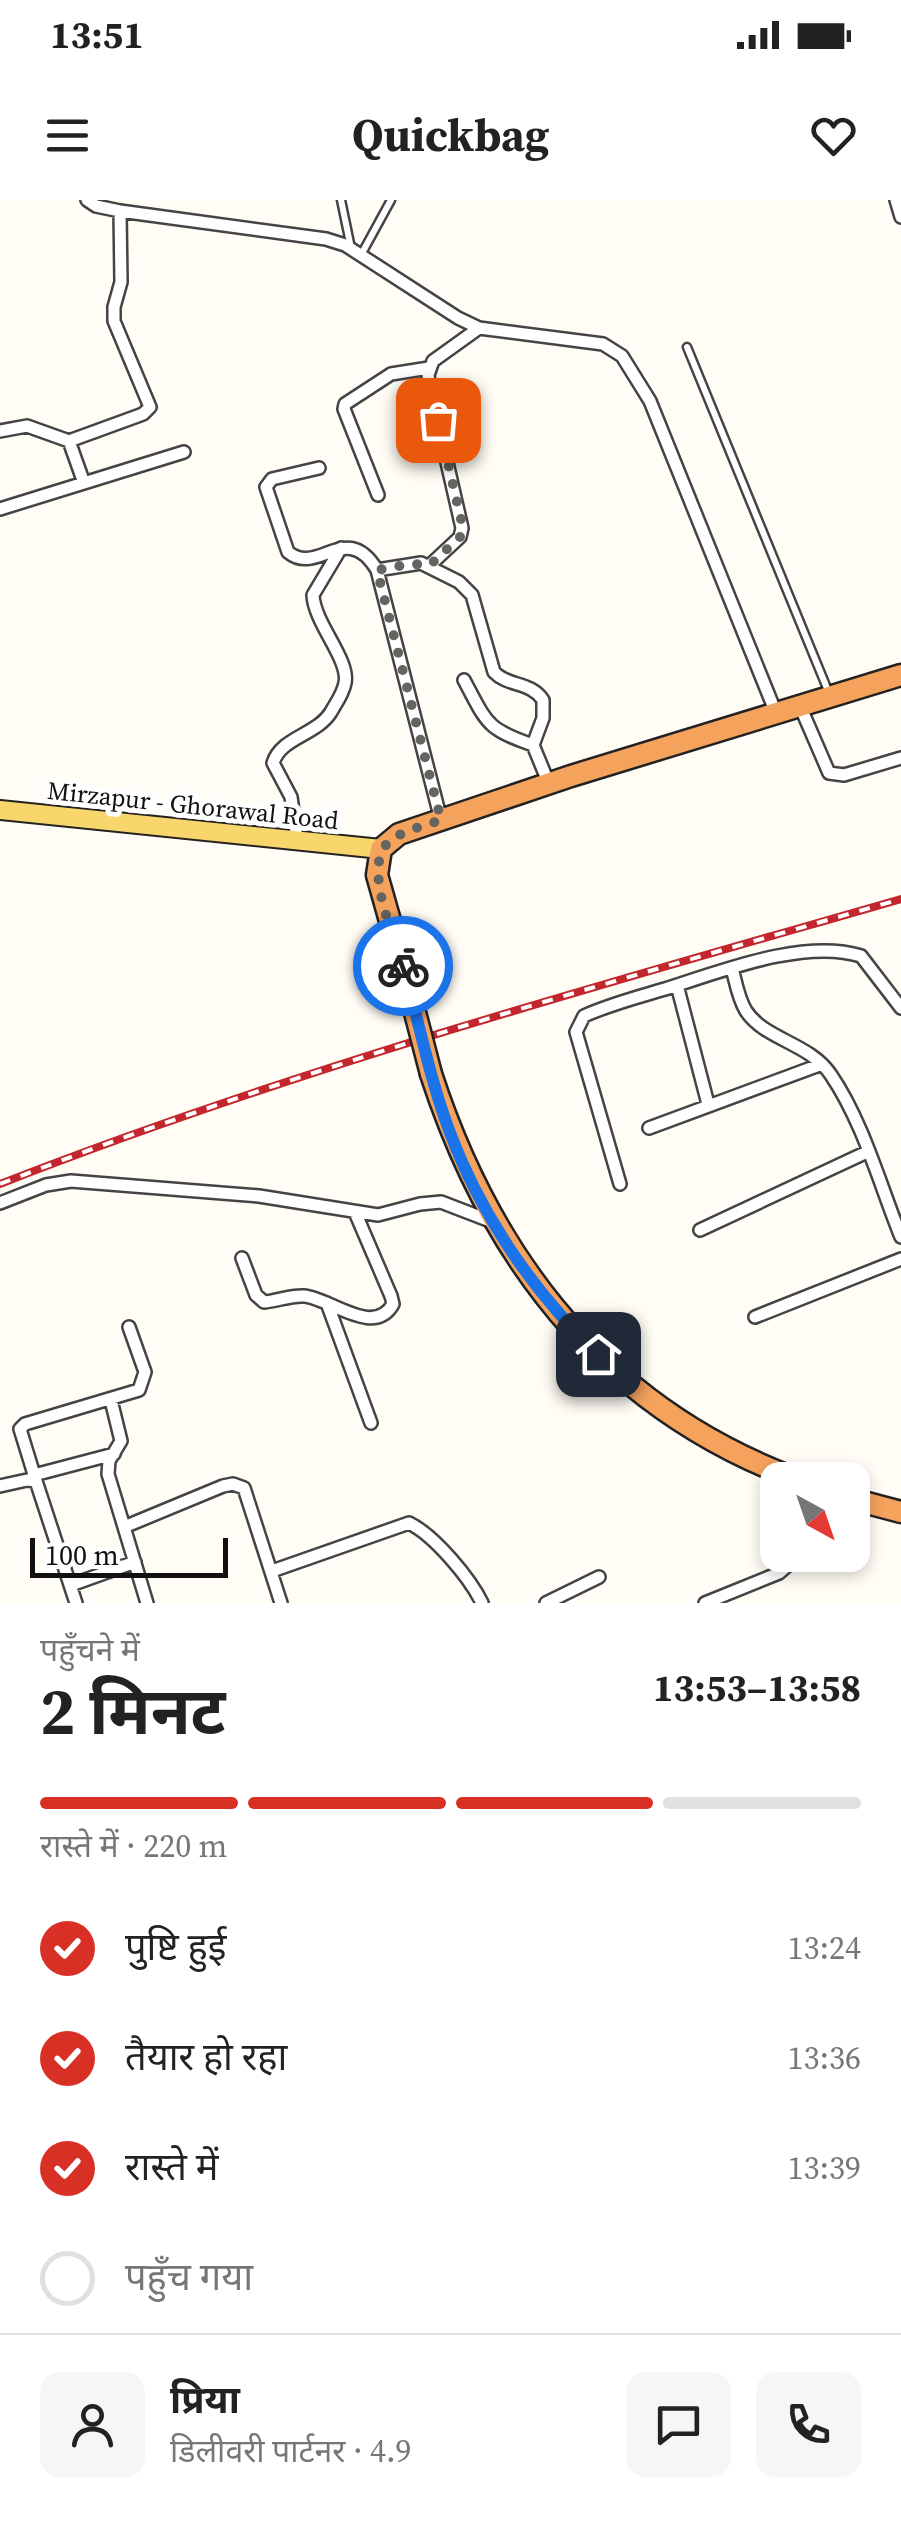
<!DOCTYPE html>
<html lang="hi">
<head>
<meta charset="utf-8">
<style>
	:root { --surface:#fff; --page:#f6f6f6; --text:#222; --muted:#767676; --line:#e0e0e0; --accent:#d93025 }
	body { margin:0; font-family:"Source Serif 4","Noto Sans Devanagari",serif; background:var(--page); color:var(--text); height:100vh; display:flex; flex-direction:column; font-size:38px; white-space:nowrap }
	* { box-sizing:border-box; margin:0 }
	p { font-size:32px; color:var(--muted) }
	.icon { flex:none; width:55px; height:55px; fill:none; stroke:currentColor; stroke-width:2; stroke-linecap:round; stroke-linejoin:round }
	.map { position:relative; height:1403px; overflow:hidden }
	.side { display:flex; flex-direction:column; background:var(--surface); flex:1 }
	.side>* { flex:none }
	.needle { width:65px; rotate:140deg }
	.controls { position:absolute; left:760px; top:1262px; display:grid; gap:20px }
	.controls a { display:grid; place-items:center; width:110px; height:110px; border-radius:20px; background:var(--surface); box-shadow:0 5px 15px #0003; font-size:50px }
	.scale { position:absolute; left:30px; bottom:25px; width:198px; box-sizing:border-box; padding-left:10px; border:5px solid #111; border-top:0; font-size:28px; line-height:35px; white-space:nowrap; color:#111; -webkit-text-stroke:8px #fff; paint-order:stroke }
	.pin { position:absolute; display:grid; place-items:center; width:85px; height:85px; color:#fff; margin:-42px; border-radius:20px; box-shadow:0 5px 15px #0006 }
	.courier { position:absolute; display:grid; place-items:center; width:100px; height:100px; margin:-50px; border:8px solid #1a73e8; border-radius:50%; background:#fff; color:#222; box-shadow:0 2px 12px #0007 }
	.headline em { font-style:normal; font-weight:700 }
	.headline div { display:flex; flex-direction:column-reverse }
	.headline { display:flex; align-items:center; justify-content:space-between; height:170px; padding:0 40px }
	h1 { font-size:65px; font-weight:700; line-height:75px }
	.bar { display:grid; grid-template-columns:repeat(4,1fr); gap:15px 10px; align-content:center; height:120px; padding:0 40px }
	.bar i { height:12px; border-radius:8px; background:var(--line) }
	.bar .current { background:var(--accent) }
	.bar p { grid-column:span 4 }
	.line { display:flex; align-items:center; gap:25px; padding:0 40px; border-top:2px solid var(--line) }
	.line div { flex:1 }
	.round { display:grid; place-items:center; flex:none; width:105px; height:105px; border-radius:20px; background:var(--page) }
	ol { padding:0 40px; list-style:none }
	li { display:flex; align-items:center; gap:30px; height:110px }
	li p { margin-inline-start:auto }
	li .icon { padding:10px; border-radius:50%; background:var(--accent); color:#fff; stroke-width:4 }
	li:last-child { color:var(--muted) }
	li i { width:55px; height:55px; border:5px solid var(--line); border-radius:50% }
	.status { display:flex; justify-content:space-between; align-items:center; height:70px; padding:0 50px; background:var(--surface); direction:ltr }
	.status svg { height:28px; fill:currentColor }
	header { display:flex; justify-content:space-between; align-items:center; height:130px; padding:0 40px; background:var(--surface); font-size:45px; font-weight:700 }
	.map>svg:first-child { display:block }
</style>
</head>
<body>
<div class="status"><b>13:51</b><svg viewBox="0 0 49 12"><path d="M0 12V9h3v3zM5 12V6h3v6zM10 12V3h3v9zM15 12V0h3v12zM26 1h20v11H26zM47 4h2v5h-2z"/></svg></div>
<header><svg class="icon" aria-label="menu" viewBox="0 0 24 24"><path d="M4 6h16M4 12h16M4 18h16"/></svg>Quickbag<svg class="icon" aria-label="heart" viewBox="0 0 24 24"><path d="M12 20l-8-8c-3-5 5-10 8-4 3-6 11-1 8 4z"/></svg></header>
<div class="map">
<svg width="901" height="1403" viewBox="0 0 901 1403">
	<rect width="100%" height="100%" fill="#fffdf5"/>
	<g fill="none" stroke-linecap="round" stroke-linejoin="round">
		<defs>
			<path id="lane" d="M341 0 351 48
				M361 55 391 0
				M687 147 829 493"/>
			<path id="street" d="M87 0 96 6 120 11 326 39 345 45 458 118 479 128 603 144 622 156 650 201 776 513
				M896 0 901 17
				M0 231 27 226 69 241 84 283
				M69 241 143 214 150 207 114 121V107L121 82 120 11
				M319 268 272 279 266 287 268 293 288 352C318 377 346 319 377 370L441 620
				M378 295 344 209 345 204 391 174 429 168
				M0 309 184 252
				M430 365 460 337 462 328 430 188 428 175 433 161 479 128
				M377 370 421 363 459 382 472 395 494 472C508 487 530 481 543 500V518L533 545 549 584
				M464 480C487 523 486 529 533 545
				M800 506 829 573 844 575 901 558
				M297 639 291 597 273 563C281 537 317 535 331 512 336 503 343 494 345 483 350 460 314 423 313 395L341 348
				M732 768C736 783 738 798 746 811 765 840 810 843 831 875 863 922 880 985 901 1037
				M677 785 708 904
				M649 928 822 864
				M620 984 576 832 584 816C610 804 638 797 665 789 719 772 804 738 861 756L901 808
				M0 1003 46 985 71 981 259 996 378 1015 420 1004 441 1002 493 1022
				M700 1030 867 952
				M242 1058 256 1095 264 1102C277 1101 291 1095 304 1096 330 1098 374 1138 393 1104L391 1096 355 1012
				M327 1103 371 1223
				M755 1117 901 1059
				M111 1200 121 1241 109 1261 108 1274 147 1403
				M34 1275 114 1254
				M36 1281 20 1229 25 1224 139 1190 145 1172 129 1127
				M0 1286 27 1280 36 1281 76 1403
				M124 1327 223 1286 233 1284 244 1288 281 1403
				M272 1371 409 1323C434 1335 470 1378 482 1403
				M71 1385 135 1362
				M546 1403 599 1377
				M705 1403 779 1373 787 1366 789 1355"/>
			<path id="primary" d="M0 610 381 649"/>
			<path id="highway" d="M405 774 377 675 381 649 399 634 571 576 901 475
				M431 874C493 1064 608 1210 799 1280
				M852 1299 901 1312"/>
		</defs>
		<use href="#lane" stroke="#444" stroke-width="11"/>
		<use href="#street" stroke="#444" stroke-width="16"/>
		<use href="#primary" stroke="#222" stroke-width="22"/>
		<use href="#highway" stroke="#222" stroke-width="25"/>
		<use href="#lane" stroke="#fff" stroke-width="6"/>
		<use href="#street" stroke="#fff" stroke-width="11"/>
		<use href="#primary" stroke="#f9d66b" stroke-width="18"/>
		<use href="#highway" stroke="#f5a25d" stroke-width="20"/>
		<defs>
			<path id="rail" d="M0 984C294 869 598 786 901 699"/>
		</defs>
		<use href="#rail" stroke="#c4262e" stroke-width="8"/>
		<use href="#rail" stroke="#fff" stroke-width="4" stroke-dasharray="11" stroke-linecap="butt"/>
		<defs>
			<path id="highway-bridge" d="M405 774 431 874"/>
		</defs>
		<use href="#highway-bridge" stroke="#222" stroke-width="25" stroke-linecap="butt"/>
		<use href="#highway-bridge" stroke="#f5a25d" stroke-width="20"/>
	</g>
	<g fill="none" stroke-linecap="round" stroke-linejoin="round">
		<path stroke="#646461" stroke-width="10" stroke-dasharray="0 18" d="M403 766C394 736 361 664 390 641 404 630 424 626 441 620L377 370 410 364 430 365 460 337 461 319 438 220"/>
		<path stroke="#1a73e8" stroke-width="12" d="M403 766C419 821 429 877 449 930 480 1014 533 1092 598 1154"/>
	</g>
	<g text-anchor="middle" stroke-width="10" stroke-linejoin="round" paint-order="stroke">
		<g font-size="25" fill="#111" stroke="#fff">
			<text transform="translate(193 605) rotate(6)" y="9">Mirzapur - Ghorawal Road</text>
		</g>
	</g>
</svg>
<div class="controls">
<a><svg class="needle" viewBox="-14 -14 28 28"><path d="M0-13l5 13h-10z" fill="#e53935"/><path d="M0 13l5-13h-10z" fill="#767676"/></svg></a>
</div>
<div class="scale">100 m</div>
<div class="pin" style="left:438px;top:220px;background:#ea580c"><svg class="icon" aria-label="bag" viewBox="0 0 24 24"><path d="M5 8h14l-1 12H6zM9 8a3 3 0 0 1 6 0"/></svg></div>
<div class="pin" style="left:598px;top:1154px;background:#1f2937"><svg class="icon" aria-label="home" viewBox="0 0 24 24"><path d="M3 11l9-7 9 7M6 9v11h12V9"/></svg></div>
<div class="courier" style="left:403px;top:766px"><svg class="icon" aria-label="bike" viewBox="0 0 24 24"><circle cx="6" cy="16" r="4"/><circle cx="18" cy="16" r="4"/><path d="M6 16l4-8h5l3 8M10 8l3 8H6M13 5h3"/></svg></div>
</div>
<section class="side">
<div class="headline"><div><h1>2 मिनट</h1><p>पहुँचने में</p></div><em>13:53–13:58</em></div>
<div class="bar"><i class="current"></i><i class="current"></i><i class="current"></i><i></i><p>रास्ते में · 220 m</p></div>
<ol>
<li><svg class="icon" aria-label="check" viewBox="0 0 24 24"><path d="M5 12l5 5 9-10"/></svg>पुष्टि हुई<p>13:24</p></li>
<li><svg class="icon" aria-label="check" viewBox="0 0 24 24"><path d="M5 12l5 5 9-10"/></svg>तैयार हो रहा<p>13:36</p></li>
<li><svg class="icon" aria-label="check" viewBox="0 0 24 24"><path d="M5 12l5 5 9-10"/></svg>रास्ते में<p>13:39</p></li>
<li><i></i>पहुँच गया</li>
</ol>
<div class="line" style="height:180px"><a class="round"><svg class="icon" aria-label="person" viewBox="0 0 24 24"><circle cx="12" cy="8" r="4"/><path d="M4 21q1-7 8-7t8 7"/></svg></a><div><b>प्रिया</b><p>डिलीवरी पार्टनर · 4.9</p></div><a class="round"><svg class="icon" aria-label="chat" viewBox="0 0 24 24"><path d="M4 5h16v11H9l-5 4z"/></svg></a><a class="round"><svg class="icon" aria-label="phone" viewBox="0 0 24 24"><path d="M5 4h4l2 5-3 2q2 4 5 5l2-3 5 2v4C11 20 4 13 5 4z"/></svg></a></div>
</section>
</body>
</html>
